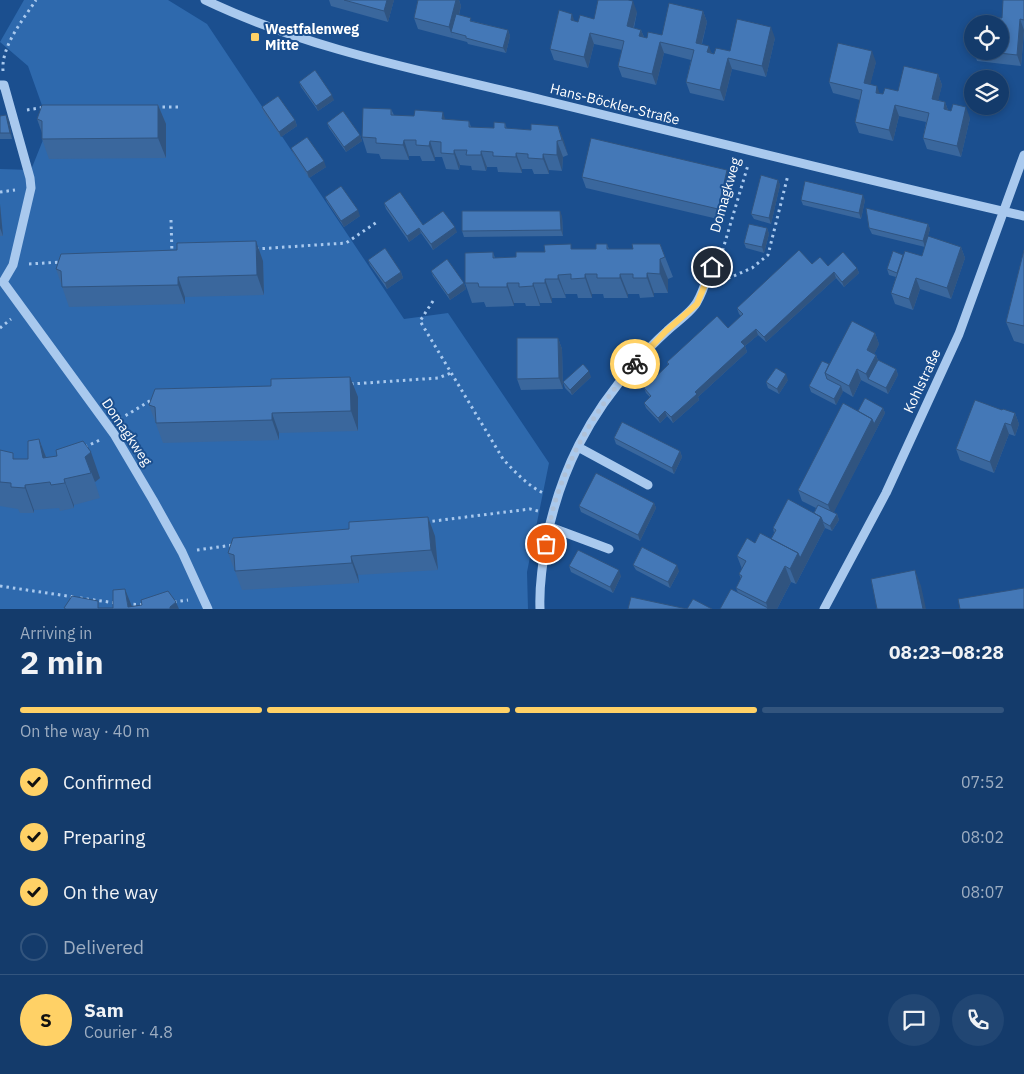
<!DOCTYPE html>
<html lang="en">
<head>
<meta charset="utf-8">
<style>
	:root { --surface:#143b6b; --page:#214673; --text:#f1f3f6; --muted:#9dadc1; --line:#33557e; --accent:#ffd166 }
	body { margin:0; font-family:"IBM Plex Sans",sans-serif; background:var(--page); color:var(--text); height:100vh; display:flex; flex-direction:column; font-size:19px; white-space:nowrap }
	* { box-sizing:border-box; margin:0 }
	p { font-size:16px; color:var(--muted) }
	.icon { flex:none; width:28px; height:28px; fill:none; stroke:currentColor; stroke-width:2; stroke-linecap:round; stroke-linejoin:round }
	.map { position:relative; height:609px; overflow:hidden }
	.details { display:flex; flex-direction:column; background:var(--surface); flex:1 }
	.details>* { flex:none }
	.buttons { position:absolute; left:964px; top:15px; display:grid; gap:10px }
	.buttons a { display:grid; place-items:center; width:45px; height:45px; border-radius:50%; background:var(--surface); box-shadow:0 2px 8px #0003,0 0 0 1px var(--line); font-size:25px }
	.pin { position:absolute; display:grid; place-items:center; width:42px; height:42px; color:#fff; margin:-21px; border:2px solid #fff; border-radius:50%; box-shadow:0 1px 5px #0007 }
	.courier { position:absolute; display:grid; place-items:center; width:50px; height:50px; margin:-25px; border:4px solid #ffd166; border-radius:50%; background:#fff; color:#222; box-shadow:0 1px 6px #0007 }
	.overview em { font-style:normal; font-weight:700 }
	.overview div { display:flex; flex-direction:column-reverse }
	.overview { display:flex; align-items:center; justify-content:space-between; height:85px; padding:0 20px }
	h1 { font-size:32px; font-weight:700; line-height:38px }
	.bar { display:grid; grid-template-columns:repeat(4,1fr); gap:8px 5px; align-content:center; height:60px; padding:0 20px }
	.bar i { height:6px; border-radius:4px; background:var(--line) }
	.bar .selected { background:var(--accent) }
	.bar p { grid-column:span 4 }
	.line { display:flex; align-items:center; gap:12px; padding:0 20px; border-top:1px solid var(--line) }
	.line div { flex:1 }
	.round { display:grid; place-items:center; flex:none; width:52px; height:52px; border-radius:26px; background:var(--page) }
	ol { padding:0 20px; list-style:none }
	li { display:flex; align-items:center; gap:15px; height:55px }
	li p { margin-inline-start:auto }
	li .icon { padding:5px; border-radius:50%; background:var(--accent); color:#111; stroke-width:4 }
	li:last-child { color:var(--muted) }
	li i { width:28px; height:28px; border:2px solid var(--line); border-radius:50% }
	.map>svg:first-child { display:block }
</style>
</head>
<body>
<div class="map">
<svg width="1024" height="609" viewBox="0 0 1024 609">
	<rect width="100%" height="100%" fill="#1b4f8f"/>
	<path fill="#2e69ad" d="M24 0H168L207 24 404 319 448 313 549 463 527 572 528 609H0V169L31 170 49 125 28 66 0 42Z"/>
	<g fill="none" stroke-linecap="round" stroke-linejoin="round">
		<path stroke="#a9c9ee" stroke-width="3" stroke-dasharray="2.5 4" stroke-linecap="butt" d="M3 71C1 46 23 20 36 0
			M156 107H182
			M27 110 45 107
			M0 192 15 190
			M171 220 172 254
			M256 249 346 243 377 222
			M719 256 723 249 748 165
			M29 264 61 262
			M722 281 752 268 768 255 788 175
			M433 301 420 321 503 459C515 472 527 485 543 493
			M0 328 11 319
			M351 384 438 378 451 373
			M120 419 153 399
			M85 447 100 440
			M426 522 530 509 538 511
			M197 550 233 545
			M0 586 74 597
			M80 598 116 603
			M174 602 188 600
			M127 604 145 605"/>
		<path stroke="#a9c9ee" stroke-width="9" d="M205 0C312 51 429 72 543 100 703 139 863 179 1024 216
			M0 85H4L30 178 31 188 13 265 3 282 114 434 153 500 182 552 208 609
			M578 447 648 485
			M550 527 609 549
			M540 609C539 585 543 561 547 537 561 470 589 415 635 364 645 352 656 341 667 331 675 323 692 312 697 302 703 292 707 278 711 267
			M824 609 886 493 959 334 1024 155"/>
	</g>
	<path fill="#3a679d" d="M329 0H394L388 22 331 6Z
		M418 0H459L461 6 459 15 472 21 508 30 510 36 506 53 468 44 467 42 418 29 414 18Z
		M1024 0V32L1021 66 977 61 974 51H1000L1002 18Z
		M703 11 707 22 702 44 712 53 714 54 730 51 775 38 766 77 732 69 724 101 690 93 686 82 691 60 664 53 656 85 622 77 618 66 622 50 594 44 588 68 554 60 550 49 575 21 578 22 637 12 634 28 641 30 644 37 647 38 662 35Z
		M876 62 870 84 880 94H883L898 91 938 74 942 85 938 100 945 102 948 110 970 118 961 157 927 149 923 138 926 122 899 116 893 141 859 133 855 122 860 100 833 93 829 82Z
		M299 82 334 100 318 111 301 87Z
		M158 105 166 124V158L49 159 42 139V133L37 119Z
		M262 107 295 120 297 126 281 137 264 113Z
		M391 109 394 115 469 121 471 127 494 128 505 123 507 129 531 130 558 126 568 155 563 157 562 171 549 170V174H534L532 169H522V173L498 172 497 167H487L486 171 472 170 471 166 460 165 459 170 446 169 442 157H435V161H422L420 156H409V160L381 159 379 154 367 153 362 137Z
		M6 115 9 121 12 139H0V116Z
		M327 123 360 135 362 141 346 152 329 128Z
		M291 148 326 167 309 178 293 153Z
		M727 170 731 181 722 220 586 188 582 177Z
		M778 180 780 185 771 224 754 219 751 214Z
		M325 197 360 216 344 227 327 202Z
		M801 200H865L861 219 803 205Z
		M384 203 423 225 457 232 433 250 421 233 409 242 386 209Z
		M0 204 3 236H0Z
		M562 216 563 236 464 237 462 231Z
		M928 224 930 229 926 242 961 247 965 258 951 299 920 289 913 310 895 304 891 293 896 277 889 275 887 269 903 255 922 256 925 247 872 234 869 228Z
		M767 228 769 234 764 253 746 248 744 243Z
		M607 244 609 249H633L660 244 673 277 668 279V293H654V297L640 298 639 294H628V298H604L603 294H592V298H578L577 294H565L566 298H552V303H540V306H526L525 303H514V306L486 307 484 302 472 303 465 283 493 252 495 258 516 257 545 252 573 249H596Z
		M1024 250V344L1014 341 1006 322Z
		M368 260 401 272 403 278 387 289 370 265Z
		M263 261 264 295 185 297V304L69 307 56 269Z
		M812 264 828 266 857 268 859 273 844 287 836 278 766 342 758 335 745 346 747 352 698 397 699 400 673 423 667 416 660 423 646 408 644 403 650 397 646 393 644 388 668 365 667 362 728 328 741 316 739 314 737 308Z
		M431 271 464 283 466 289 450 300 433 276Z
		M875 333 879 344 874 354 876 355 878 360 896 369 898 375 888 394 861 380 853 397 843 391 836 405 811 392 809 386 829 364Z
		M558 338 562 349 563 389 521 390 517 379Z
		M350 377 358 397V431L279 433V440L163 443 149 405 271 386Z
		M591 377 572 395 565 388 563 382Z
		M788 380 779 394 768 388 766 382Z
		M883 408 885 413 833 513 837 514 839 520 832 531 825 528 796 584 791 582 777 609H720L738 593 736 588 741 579 739 574 742 569 737 556 755 543 771 539 774 533 773 528 814 513 816 508 802 501 798 490 858 411Z
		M1002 410 1015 413 1019 424 1015 436 1009 434 994 473 960 460 956 449Z
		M614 438 680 451 682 457 674 474 616 444Z
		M39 439 46 457 57 456 100 478 95 482 100 498 74 505V508L60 511 59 508 34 510V513H20L18 509 0 506V450L16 459H28Z
		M654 503 656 508 640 541 581 512 579 506Z
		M435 536 438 570 358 575 359 583 242 590 228 553Z
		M633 565 679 571 670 588 636 570Z
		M569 566 621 576 613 593 571 572Z"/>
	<path fill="#305480" d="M387 0H394L388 22 384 11Z
		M456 0H459L461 6 454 33 451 32 453 38 449 27Z
		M633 1 637 12 631 37 627 26Z
		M703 11 707 22 699 54 696 43Z
		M572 14 576 25 571 20Z
		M1020 19 1024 30 1021 66 1017 55Z
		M771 27 775 38 766 77 762 66Z
		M508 30 510 36 506 53 503 48Z
		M641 30 645 40 639 36Z
		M590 33 594 44 588 68 584 57Z
		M660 42 664 53 656 85 652 74Z
		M709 46 713 57 707 52Z
		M872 51 876 62 868 94 864 83Z
		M728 58 732 69 724 101 720 90Z
		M938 74 942 85 936 110 932 99Z
		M877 86 881 97 876 93Z
		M332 95 334 100 318 111 316 106Z
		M945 102 949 113 944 109Z
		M158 105 166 124V158L158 138Z
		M895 105 899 116 893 141 889 130Z
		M966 107 970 118 961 157 957 146Z
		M443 112 448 128 442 119Z
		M6 115 9 121 12 139 10 133Z
		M295 120 297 126 281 137 279 132Z
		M558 126 564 141 568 155 562 140Z
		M360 135 362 141 346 152 344 147Z
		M404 140 409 156V160L403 145Z
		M430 141 435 157V161L429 146Z
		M557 141 563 157 562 171 557 155Z
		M454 150 460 165 459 170 454 154Z
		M481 151 487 167 486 171 481 155Z
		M516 153 522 169V173L516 157Z
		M543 154 549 170V174L543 159Z
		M324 161 326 167 309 178 307 172Z
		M727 170 731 181 722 220 718 209Z
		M778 180 780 185 771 224 769 218Z
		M863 195 865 200 861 219 859 213Z
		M0 204 3 236 0 228Z
		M358 210 360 216 344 227 341 221Z
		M560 211 562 216 563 236 561 230Z
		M928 224 930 229 925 247 923 241Z
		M455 227 457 232 433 250 431 244Z
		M419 228 421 233 409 242 407 236Z
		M767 228 769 234 764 253 762 247Z
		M256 241 263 261 264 295 257 275Z
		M961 247 965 258 951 299 947 288Z
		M660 259 668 279V293L660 274Z
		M857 268 859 273 844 287 842 282Z
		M401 272 403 278 387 289 385 283Z
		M834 272 836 278 766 342 764 337Z
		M647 273 654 293V297L647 278Z
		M585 274 592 294V298L585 278Z
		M620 274 628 294V298L620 278Z
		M558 275 565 294 566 298 558 279Z
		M178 277 185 297V304L178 285Z
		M916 278 920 289 913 310 909 299Z
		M545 279 552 298V303L545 283Z
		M464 283 466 289 450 300 448 295Z
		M507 283 514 303V306L507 287Z
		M533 283 540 303V306L533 286Z
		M756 329 758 335 745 346 747 352 698 397 699 400 673 423 671 417 741 342Z
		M875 333 879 344 871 361 867 350Z
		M558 338 562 349 563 389 559 378Z
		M876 355 880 366 868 379 866 374Z
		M857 369 861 380 853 397 849 386Z
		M896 369 898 375 888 394 886 388Z
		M589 371 591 377 572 395 570 390Z
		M786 374 788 380 779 394 777 389Z
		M350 377 358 397V431L351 411Z
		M841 386 843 392 836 405 834 399Z
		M883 408 885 413 832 516 828 505 872 419Z
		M665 411 667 416 660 423 658 418Z
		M272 413 279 433V440L272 420Z
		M1015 413 1019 424 1015 436 1011 425Z
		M1005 423 1009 434 994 473 990 462Z
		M39 439 49 465 43 458Z
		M680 451 682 457 674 474 672 468Z
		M91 452 100 478 95 482 85 457Z
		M64 479 74 505V508L65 483Z
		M25 485 34 510V513L25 488Z
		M654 503 656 508 640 541 638 535Z
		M837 514 839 520 832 531 830 526Z
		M428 517 435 536 438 570 431 550Z
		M821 517 825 528 796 584 790 569 798 553Z
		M351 556 358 575 359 583 352 563Z
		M677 565 679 571 670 588 668 582Z
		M785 566 791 582 777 609H768L766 603Z
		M619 570 621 576 613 593 610 587Z
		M915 570 921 586 926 609H923Z
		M125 589 133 609 128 607Z
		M176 602 179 609H170V607Z"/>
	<path fill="#4478b7" stroke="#305480" d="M344 0H387L384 11Z
		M418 0H456L449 27 414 18Z
		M598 0H628L633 1 627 26 641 30 639 36 647 38 648 32 662 35 669 3 703 11 696 43 709 46 707 52 714 54 716 48 730 51 737 19 771 27 762 66 728 58 720 90 686 82 694 50 660 42 652 74 618 66 624 41 590 33 584 57 550 49 559 10 572 14 571 20 578 22 580 15 594 19Z
		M1003 0H1024V20L1020 19 1017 55 981 51H1000V24H976V16L1002 18Z
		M456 14 471 18 470 21 508 30 503 48 466 38V36L451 32Z
		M838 43 872 51 864 83 877 86 876 93 883 94 885 88 898 91 904 66 938 74 932 99 945 102 944 109 951 111 953 104 966 107 957 146 923 138 929 113 895 105 889 130 855 122 862 90 829 82Z
		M315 70 332 95 316 106 299 82Z
		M278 96 295 120 279 132 262 107Z
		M42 105H158V138L42 139V121L37 119Z
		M363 108 391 109V115L414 116 415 110 443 112 442 119 469 121V127L494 128V122L505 123V128L531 130V124L558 126 562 140 557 141V155L543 154V159L528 158V154L516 153V157L493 156V152L481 151V155H466L467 150H454V154L441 153V142L430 141 429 146 416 145V140H404L403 145 376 143V138L362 137Z
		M343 111 360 135 344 147 327 123Z
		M6 115 10 133H0V116Z
		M307 137 324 161 307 172 291 148Z
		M591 138 727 170 718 209 582 177Z
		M761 175 778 180 769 218 751 214Z
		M805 181 863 195 859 213 801 200Z
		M341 186 358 210 341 221 325 197Z
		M400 192 423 225 443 211 455 227 431 244 419 228 407 236 384 203Z
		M866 208 928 224 923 241 869 228Z
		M462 211H560L561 230 462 231Z
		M749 224 767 228 762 247 744 243Z
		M928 236 961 247 947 288 916 278 909 299 891 293 905 251 922 256Z
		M256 241 257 275 178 277V285L62 287 61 271 56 269 61 254 177 250V243Z
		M571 244V249H596V244H607V249H633L632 244H660L665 257 660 259V274L647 273V278H633V274H620V278H597V274H585V278L571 279V274L558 275V279H545V283H533V286L519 287V283H507V287H479L478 283H465V253L493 252V258L516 257V252H545L544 245Z
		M385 248 401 272 385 283 368 260Z
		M799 250 812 264 820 257 828 266 843 252 857 268 842 282 834 272 764 337 756 329 741 342 745 346 695 392 697 394 671 417 665 411 658 418 644 403 651 396 644 388 669 364 667 362 717 316 728 328 743 314 737 308Z
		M1024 250V326L1006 322Z
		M893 251 903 255 897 273 887 269Z
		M447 259 464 283 448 295 431 271Z
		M852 321 875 333 867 350 876 355 866 374 857 369 849 386 825 373Z
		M517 338H558L559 378 517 379Z
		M878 360 896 369 886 388 868 379Z
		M822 361 829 364 825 373 827 379 841 386 834 399 809 386Z
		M583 364 589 371 570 390 563 382Z
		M776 368 786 374 777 389 766 382Z
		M350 377 351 411 272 413V420L156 423 155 407 149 405 155 389 271 386V379Z
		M865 398 883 408 874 424 872 419 858 411Z
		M975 400 1002 410 1003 409 1015 413 1011 425 1005 423 990 462 956 449Z
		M843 403 872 419 828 505 798 490Z
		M622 422 680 451 672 468 614 438Z
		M39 439 43 458 57 456 56 450 83 441 91 452 85 457 91 473 64 479 65 483 51 485 50 482 25 485V488L11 487V483L0 482V450L13 453V459H28V441Z
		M596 473 654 503 638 535 579 506Z
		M788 499 821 517 800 558 798 553 771 539 776 530 773 528Z
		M818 505 837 514 830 526 823 522 821 517 814 513Z
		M428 517 431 550 351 556 352 563 235 571 234 555 228 553 233 538 349 529V522Z
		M760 533 798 553 790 569 785 566 766 603 736 588 742 576 739 574 746 561 737 556 747 538 755 543Z
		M642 547 677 565 668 582 633 565Z
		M578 550 619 570 610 587 569 566Z
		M915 570 923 609H877L871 579Z
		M1024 588V609H960L958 599Z
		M125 589 128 607 142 605 141 600 168 591 176 602 170 607V609H66L64 608 72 596 98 601V608H113V590Z
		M731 589 768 608 767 609H720Z
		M631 597 687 609H628Z
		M693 599 712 609H687Z"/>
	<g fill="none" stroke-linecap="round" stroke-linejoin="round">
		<path stroke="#afc1d8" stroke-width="5" stroke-dasharray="0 9" d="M546 544C549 529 551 514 556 499 573 447 599 405 635 364"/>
		<path stroke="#ffd166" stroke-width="6" d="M635 364 666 331 697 304 712 267"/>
	</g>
	<rect fill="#ffd166" stroke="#1b4f8f" stroke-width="2" x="250" y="32" width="10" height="10" rx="2.5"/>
	<g text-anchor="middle" stroke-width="4" stroke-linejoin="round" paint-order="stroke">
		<g font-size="14" font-weight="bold" fill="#fff" stroke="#1b4f8f" text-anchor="start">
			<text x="265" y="34">Westfalenweg<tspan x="265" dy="16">Mitte</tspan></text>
		</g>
		<g font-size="14" fill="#fff" stroke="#1b4f8f">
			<text transform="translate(615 104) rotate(14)" y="5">Hans-Böckler-Straße</text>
			<text transform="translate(725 195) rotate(-74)" y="5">Domagkweg</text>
			<text transform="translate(922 381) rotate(-65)" y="5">Kohlstraße</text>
			<text transform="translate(127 432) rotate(56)" y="5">Domagkweg</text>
		</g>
	</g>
</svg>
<div class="buttons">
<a><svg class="icon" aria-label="locate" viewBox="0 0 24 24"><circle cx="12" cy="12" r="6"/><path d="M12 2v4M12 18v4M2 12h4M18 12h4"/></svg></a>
<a><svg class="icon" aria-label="layers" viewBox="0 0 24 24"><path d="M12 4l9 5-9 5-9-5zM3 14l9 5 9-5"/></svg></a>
</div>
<div class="pin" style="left:546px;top:544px;background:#ea580c"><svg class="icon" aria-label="bag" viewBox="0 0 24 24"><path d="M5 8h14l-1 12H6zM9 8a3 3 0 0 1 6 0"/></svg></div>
<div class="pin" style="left:712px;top:267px;background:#1f2937"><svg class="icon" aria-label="home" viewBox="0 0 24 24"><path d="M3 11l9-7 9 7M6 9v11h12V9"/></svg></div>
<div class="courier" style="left:635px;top:364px"><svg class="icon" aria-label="bike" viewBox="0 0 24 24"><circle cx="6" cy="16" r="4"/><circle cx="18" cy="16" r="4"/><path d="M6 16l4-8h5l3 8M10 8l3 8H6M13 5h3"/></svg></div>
</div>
<section class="details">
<div class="overview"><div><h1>2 min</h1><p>Arriving in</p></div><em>08:23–08:28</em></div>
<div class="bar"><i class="selected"></i><i class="selected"></i><i class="selected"></i><i></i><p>On the way · 40 m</p></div>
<ol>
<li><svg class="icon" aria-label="check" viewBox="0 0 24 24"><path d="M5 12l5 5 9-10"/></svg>Confirmed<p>07:52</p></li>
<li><svg class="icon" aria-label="check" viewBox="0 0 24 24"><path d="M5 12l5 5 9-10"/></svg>Preparing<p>08:02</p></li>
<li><svg class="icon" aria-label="check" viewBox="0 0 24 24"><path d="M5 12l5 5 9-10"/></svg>On the way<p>08:07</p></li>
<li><i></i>Delivered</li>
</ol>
<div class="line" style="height:90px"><b class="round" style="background:var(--accent);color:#111">S</b><div><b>Sam</b><p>Courier · 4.8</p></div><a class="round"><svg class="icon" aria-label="chat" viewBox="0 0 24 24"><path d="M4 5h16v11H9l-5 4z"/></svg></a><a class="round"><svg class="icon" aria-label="phone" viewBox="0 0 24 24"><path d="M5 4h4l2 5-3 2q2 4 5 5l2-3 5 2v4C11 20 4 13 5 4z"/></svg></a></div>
</section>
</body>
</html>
